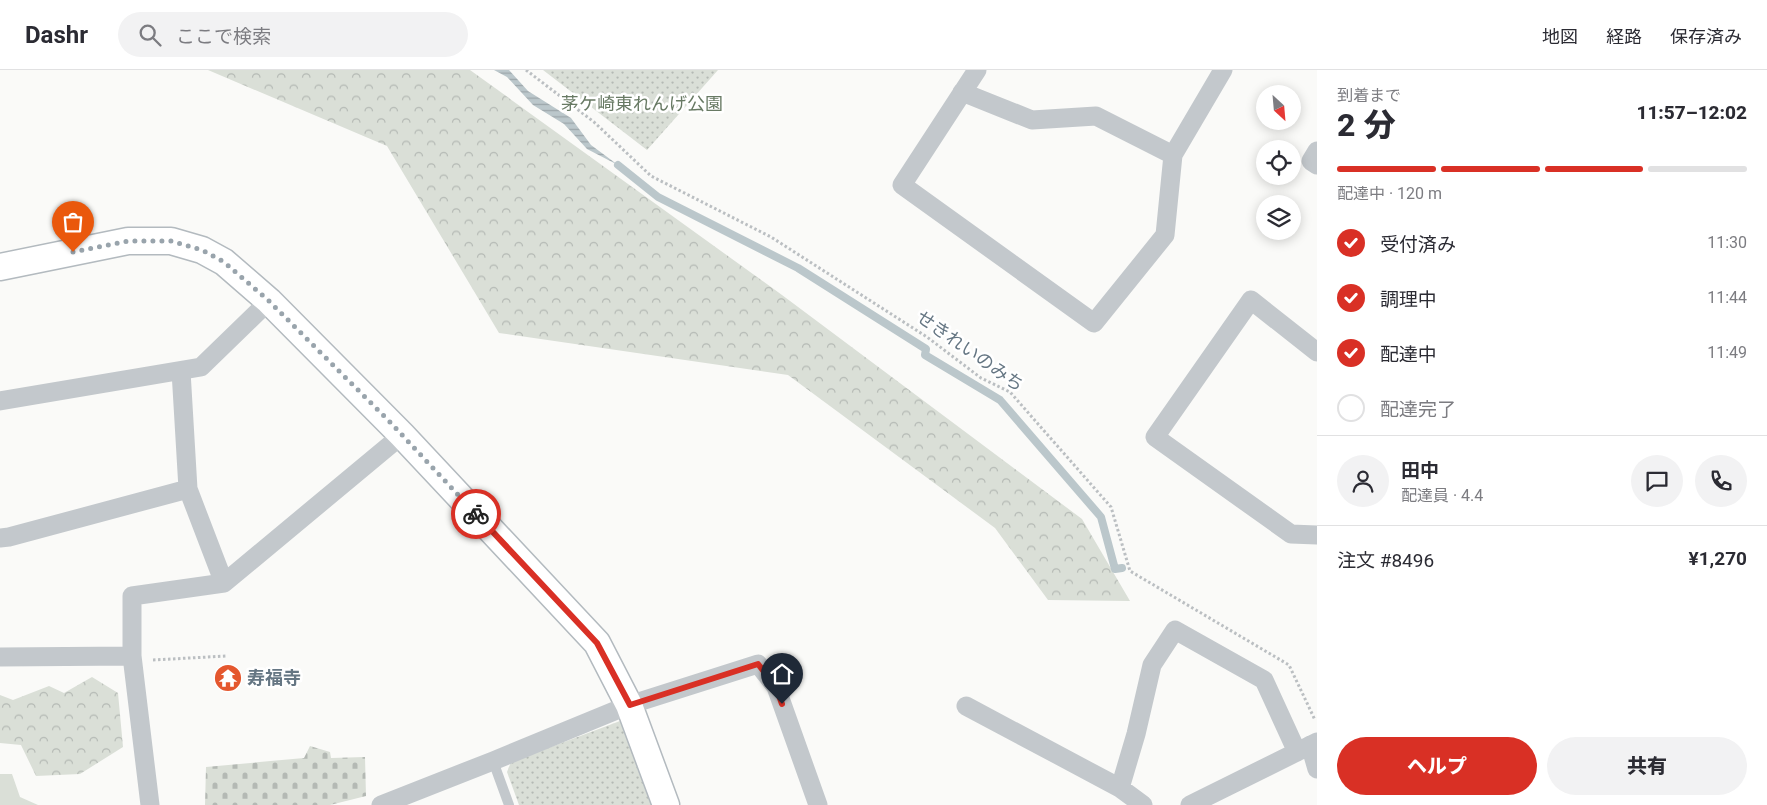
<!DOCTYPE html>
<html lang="ja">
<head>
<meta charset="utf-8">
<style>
	:root { --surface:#fff; --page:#f2f2f3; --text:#2b2b33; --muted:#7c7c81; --line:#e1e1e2; --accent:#d93025 }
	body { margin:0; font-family:Roboto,"Noto Sans JP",sans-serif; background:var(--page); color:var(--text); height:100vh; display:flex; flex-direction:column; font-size:19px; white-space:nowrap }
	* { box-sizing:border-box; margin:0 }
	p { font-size:16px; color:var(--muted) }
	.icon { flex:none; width:28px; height:28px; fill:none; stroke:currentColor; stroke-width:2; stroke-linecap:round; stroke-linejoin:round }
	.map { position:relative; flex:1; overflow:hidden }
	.drawer { display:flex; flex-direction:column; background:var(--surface); width:450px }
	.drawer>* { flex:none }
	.needle { width:32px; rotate:154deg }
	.buttons { position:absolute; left:1256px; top:15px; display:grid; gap:10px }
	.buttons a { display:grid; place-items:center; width:45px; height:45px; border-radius:50%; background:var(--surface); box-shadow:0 2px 12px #0003; font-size:25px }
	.pin { position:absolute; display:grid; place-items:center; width:42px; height:42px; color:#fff; margin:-51px -21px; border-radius:50% 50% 50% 0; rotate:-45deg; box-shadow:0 0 5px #0007 }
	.pin .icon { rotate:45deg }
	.courier { position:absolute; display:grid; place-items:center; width:50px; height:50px; margin:-25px; border:4px solid #d93025; border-radius:50%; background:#fff; color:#222; box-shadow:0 1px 6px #0007 }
	.summary em { font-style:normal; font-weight:800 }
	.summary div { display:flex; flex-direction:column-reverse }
	.summary { display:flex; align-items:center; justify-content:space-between; height:85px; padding:0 20px }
	h1 { font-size:32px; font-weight:800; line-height:38px }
	.bar { display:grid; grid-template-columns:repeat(4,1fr); gap:8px 5px; align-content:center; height:60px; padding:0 20px }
	.bar i { height:6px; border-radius:4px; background:var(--line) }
	.bar .selected { background:var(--accent) }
	.bar p { grid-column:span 4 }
	.line { display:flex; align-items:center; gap:12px; padding:0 20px; border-top:1px solid var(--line) }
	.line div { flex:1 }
	.round { display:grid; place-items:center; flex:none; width:52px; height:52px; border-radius:26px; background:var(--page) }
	ol { padding:0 20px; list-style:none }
	li { display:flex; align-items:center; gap:15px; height:55px }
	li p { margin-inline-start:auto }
	li .icon { padding:5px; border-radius:50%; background:var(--accent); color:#fff; stroke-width:4 }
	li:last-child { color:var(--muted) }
	li i { width:28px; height:28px; border:2px solid var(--line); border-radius:50% }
	.primary-button { display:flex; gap:10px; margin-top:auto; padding:10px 20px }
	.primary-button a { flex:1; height:58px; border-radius:30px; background:var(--accent); color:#fff; font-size:20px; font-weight:800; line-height:58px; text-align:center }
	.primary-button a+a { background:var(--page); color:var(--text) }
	header { display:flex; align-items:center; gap:30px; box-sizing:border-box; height:70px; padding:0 25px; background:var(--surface); border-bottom:1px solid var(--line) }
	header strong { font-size:24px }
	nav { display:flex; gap:28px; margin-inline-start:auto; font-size:18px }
	.search { width:350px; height:45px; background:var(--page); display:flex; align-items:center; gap:12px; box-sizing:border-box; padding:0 18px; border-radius:28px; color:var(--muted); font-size:19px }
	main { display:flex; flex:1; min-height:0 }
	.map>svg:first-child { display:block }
</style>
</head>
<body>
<header>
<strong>Dashr</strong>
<div class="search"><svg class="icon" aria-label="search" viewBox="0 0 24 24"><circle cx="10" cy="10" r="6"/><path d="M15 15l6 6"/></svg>ここで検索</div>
<nav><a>地図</a><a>経路</a><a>保存済み</a></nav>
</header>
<main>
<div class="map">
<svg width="1317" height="735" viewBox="0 0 1317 735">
	<defs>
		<pattern id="forest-crowns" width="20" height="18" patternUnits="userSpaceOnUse" patternTransform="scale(1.25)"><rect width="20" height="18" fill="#dadfd7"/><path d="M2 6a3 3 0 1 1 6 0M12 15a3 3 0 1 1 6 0" fill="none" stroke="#b4b9b4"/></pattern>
		<pattern id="cemetery-stones" width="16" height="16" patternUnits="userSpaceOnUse" patternTransform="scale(1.25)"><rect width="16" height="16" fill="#dadfd7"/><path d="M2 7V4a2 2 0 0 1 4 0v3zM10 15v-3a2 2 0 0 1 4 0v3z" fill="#b4b9b4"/></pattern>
		<pattern id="park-dots" width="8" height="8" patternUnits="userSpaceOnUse" patternTransform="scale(1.25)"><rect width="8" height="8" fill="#dadfd7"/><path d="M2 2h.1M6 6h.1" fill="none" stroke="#b4b9b4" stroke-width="1.8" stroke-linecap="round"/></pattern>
		<pattern id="water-rules" width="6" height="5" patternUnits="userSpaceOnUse" patternTransform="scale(1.25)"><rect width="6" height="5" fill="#bbc7cb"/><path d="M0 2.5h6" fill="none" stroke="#9ca6aa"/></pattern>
	</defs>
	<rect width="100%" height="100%" fill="#fafaf8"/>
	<path fill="url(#forest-crowns)" d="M208 0H470L782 225 1082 449 1130 531 1048 530 995 458 788 305 499 263 387 76Z
		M92 607 118 623 123 677 80 704 36 706 21 675 0 673V625L13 630 49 616 64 623Z"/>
	<path fill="url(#cemetery-stones)" d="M310 676 330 682 331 688 365 687 366 726 330 735H205L206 697 304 688Z"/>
	<path fill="url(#park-dots)" d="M543 0H718L647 80Z
		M620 651 626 656 655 735H519L507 702 511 692Z"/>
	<path fill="#dadfd7" d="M0 704H12L20 727 38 735H0Z"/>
	<path fill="url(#water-rules)" d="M494 0H509L528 21 571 48 591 75 618 95 587 79 564 54 533 35 507 7Z"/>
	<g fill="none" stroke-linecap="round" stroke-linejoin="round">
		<path stroke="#bbc7cb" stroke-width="8" d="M618 95 658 127 798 198 926 279 925 285 1000 330 1101 447 1115 499 1122 498"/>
		<defs>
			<path id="secondary" d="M0 197 128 171H171L202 180 224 192 269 231 402 365 597 573 629 635 666 735"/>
		</defs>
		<use href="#secondary" stroke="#b3babf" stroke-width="29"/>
		<path stroke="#bbbfc2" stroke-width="3" stroke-dasharray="2.5 2.5" stroke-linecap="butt" d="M526 0 594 52 651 106 771 167 927 267 981 308 1010 322 1111 437 1130 501 1289 595 1315 650
			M153 590 226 586"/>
		<path stroke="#c3c8cc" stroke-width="10" d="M493 691 509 735"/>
		<path stroke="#c3c8cc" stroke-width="19" d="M977 0 902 115 1094 253 1165 165 1173 85 1223 0
			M962 22 1032 50 1096 46 1173 85
			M1317 81 1311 91 1317 95
			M1317 282 1251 230 1155 367 1291 464 1317 465
			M181 301 188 419 224 513
			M0 331 201 297 269 231
			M0 468 9 467 188 419
			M0 587 132 586
			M966 636 1120 718 1143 735
			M1310 675 1317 699
			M1120 718 1136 664 1152 595 1175 560 1264 610 1297 682
			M150 735 132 586V526L224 513 402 365
			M381 735 493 691 629 635 758 594 776 617 818 735
			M1190 735 1317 672"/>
		<use href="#secondary" stroke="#fff" stroke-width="26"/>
	</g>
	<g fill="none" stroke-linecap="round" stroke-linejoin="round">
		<path stroke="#99a4ac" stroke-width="5" stroke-dasharray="0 9" d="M73 182 128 171H171L202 180 224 192 269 231 389 351 476 444"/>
		<path stroke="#d93025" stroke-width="6" d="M476 444 597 573 630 635 758 594 776 617 782 634"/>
	</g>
	<defs>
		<symbol id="temple-disc" viewBox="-11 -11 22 22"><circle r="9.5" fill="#e4572e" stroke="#fff"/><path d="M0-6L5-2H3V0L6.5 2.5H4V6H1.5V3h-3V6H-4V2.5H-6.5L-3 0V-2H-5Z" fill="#fff"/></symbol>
	</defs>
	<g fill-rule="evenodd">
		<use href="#temple-disc" x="212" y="592" width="32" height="32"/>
	</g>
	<g text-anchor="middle" stroke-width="5" stroke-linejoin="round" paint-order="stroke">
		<g font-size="18" fill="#687a64" stroke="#fff">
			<text x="642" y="40">茅ケ崎東れんげ公園</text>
		</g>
		<g font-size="18" fill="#657683" stroke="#fff">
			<text transform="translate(970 281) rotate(35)" y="6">せきれいのみち</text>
		</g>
		<g font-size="18" font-weight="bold" fill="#657683" stroke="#fff" text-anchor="start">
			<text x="247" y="614">寿福寺</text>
		</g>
	</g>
</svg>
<div class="buttons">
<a><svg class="needle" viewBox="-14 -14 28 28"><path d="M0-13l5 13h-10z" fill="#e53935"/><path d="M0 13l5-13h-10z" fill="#7c7c81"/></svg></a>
<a><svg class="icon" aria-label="locate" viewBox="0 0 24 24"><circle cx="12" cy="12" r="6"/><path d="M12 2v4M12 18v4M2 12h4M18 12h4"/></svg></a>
<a><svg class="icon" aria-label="layers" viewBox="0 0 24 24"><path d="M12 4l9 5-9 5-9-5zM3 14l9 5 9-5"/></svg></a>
</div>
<div class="pin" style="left:73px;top:182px;background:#ea580c"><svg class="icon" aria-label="bag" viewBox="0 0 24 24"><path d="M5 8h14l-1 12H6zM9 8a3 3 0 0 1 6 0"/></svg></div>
<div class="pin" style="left:782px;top:634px;background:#1f2937"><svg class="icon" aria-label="home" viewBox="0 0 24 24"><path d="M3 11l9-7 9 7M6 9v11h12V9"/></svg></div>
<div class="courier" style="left:476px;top:444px"><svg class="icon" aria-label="bike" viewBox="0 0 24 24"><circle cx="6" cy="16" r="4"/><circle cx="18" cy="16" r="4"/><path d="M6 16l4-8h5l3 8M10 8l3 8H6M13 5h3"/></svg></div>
</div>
<section class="drawer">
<div class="summary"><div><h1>2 分</h1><p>到着まで</p></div><em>11:57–12:02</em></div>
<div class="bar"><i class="selected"></i><i class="selected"></i><i class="selected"></i><i></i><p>配達中 · 120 m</p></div>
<ol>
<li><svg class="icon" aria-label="check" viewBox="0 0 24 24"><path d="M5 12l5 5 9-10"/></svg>受付済み<p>11:30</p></li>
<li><svg class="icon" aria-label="check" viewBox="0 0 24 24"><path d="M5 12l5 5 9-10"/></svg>調理中<p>11:44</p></li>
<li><svg class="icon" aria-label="check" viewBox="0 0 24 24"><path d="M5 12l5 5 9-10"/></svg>配達中<p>11:49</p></li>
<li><i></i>配達完了</li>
</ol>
<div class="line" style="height:90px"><a class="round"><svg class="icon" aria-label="person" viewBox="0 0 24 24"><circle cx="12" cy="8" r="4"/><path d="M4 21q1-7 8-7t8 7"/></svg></a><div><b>田中</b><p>配達員 · 4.4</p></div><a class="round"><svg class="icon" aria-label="chat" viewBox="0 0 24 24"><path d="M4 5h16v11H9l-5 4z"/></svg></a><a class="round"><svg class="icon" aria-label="phone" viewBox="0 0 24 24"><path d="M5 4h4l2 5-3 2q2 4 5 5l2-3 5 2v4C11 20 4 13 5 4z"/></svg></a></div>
<div class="line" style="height:65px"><div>注文 #8496</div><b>¥1,270</b></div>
<div class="primary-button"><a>ヘルプ</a><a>共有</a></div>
</section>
</main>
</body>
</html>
